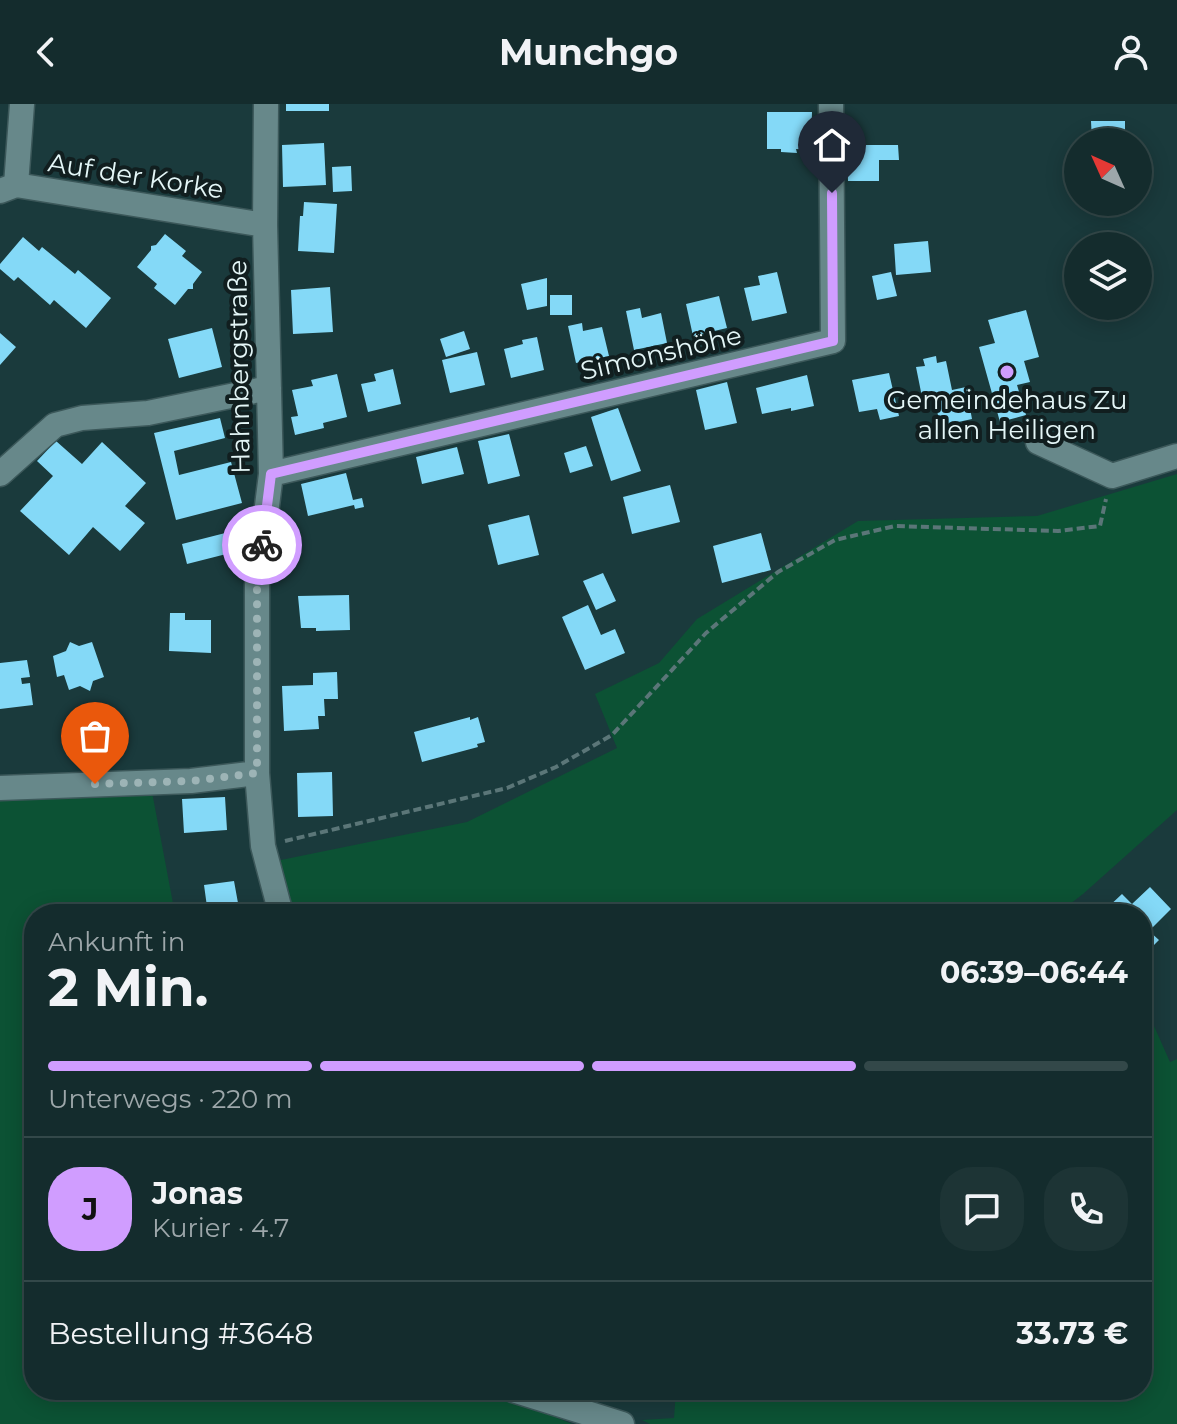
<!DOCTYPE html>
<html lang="de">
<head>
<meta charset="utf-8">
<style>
	:root { --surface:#142c2d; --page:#1d3435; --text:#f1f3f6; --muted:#9da7aa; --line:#334849; --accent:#d09dff }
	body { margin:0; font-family:Montserrat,sans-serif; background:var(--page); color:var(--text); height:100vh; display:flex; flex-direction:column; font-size:30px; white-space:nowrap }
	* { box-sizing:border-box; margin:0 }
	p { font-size:26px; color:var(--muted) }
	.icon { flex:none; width:44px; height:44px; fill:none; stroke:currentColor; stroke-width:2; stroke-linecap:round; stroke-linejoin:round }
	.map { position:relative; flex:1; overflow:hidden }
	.drawer { position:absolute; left:24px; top:800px; width:1128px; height:496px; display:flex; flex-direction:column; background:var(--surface); border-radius:32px; box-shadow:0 4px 20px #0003,0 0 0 2px var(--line) }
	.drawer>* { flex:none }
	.needle { width:52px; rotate:315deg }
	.controls { position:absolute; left:1064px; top:24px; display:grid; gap:16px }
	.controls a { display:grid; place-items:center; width:88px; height:88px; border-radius:50%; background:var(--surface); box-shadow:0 4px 20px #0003,0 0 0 2px var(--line); font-size:40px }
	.pin { position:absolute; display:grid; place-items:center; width:68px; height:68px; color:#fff; margin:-82px -34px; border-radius:50% 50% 50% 0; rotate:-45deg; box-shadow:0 0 8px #0007 }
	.pin .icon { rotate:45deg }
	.courier { position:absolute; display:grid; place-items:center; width:80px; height:80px; margin:-40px; border:6px solid #d09dff; border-radius:50%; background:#fff; color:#222; box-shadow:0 2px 10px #0007 }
	.overview em { font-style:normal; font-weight:700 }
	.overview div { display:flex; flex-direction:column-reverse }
	.overview { display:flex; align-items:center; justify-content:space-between; height:136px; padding:0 24px }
	h1 { font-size:52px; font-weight:700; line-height:60px }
	.bar { display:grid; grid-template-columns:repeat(4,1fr); gap:12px 8px; align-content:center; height:96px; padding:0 24px }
	.bar i { height:10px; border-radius:6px; background:var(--line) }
	.bar .on { background:var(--accent) }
	.bar p { grid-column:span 4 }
	.line { display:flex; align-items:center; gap:20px; padding:0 24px; border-top:2px solid var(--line) }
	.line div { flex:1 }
	.round { display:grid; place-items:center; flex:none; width:84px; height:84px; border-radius:32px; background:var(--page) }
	header { display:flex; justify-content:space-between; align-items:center; height:104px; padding:0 24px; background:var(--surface); font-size:36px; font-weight:700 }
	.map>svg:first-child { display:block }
</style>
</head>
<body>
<header><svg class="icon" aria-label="back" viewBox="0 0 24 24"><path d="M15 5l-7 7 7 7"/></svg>Munchgo<svg class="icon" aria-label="person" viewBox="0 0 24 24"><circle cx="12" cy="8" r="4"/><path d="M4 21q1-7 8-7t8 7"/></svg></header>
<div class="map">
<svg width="1177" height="1320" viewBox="0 0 1177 1320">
	<rect width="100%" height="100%" fill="#1a3a3c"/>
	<path fill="#0c5234" d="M1177 370V706L1083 790 1057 810H292L276 757 467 718 617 644 595 590 659 559 697 515 858 417 1037 412Z
		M152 688 175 810H34V1286H490L572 1320H0V692Z
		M1142 904H1146L1170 958 1177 955V1320H650L642 1316 674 1314 676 1286H1142Z"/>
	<path fill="#84d9f7" d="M286 0H329V7H286Z
		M767 8H812L811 46 796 45 797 49 781 48V45H767Z
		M1091 17H1125V38H1092Z
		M324 39 326 81 283 83 282 41Z
		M862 41H898L899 56H879V77H848L847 47H862Z
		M351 62 352 87 333 88 332 63Z
		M304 98 337 100 334 149 298 147 300 112H303Z
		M165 130 186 147 182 152 202 168 193 180V185H188L175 201 154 184 157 180 137 163 151 146V142L156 141Z
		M23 133 39 147 42 143 75 170 78 166 111 194 86 224 54 196 50 201 18 173 14 177 0 165V160Z
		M928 137 931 168 896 171 894 140Z
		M777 168 787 209 752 217 744 184 760 181 758 172Z
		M891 168 897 192 877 196 872 172Z
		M547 174V202L527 206 521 180Z
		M330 183 333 228 293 230 291 186Z
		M550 191H572V211H550Z
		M719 192 727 224 693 232 686 200Z
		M640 204 642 214 661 209 667 239 634 246 626 207Z
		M1026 206 1039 253 1024 257 1030 278 1017 281 1026 311 1000 318 979 243 995 239 988 216Z
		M582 219 583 227 602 223 609 252 576 259 568 222Z
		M212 224 222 263 179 274 168 235Z
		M464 227 470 245 446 253 440 235Z
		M0 229 16 243 0 261Z
		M537 233 544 266 511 274 504 245 523 240 522 236Z
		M477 248 485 281 450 289 442 256Z
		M936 252 937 259 946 257 952 286 966 283 972 315 940 322 934 290 922 293 916 263 925 262 923 255Z
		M393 265 401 300 368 308 361 280 376 277 374 270Z
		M889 269 899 312 880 316 877 305 859 308 852 276Z
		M337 270 347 313 323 319 324 324 295 331 291 313 298 312 292 286 313 282 311 276Z
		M807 271 814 302 791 307V304L762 310 756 284Z
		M727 278 737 319 705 326 696 286Z
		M618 304 641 367 611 377 591 313Z
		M220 314 225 334 174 347 179 371 231 358 242 399 176 416 154 329Z
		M509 330 520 372 488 380 478 337Z
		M56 337 82 360 102 338 146 379 125 402 145 419 120 447 93 423 69 451 20 407 53 372 37 357Z
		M586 342 593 362 570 369 564 349Z
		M457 343 464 370 422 380 416 353Z
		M346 369 353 396 362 394 364 403 355 405 354 401 308 412 301 380Z
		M670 381 680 418 632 430 623 393Z
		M529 411 539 451 498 461 488 421Z
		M245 424 250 444 187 460 182 440Z
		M761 429 771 466 722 479 713 442Z
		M603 469 616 497 596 506 583 477Z
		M349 491 350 526 316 527V524H301L298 492Z
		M588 501 601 531 615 525 625 549 585 566 562 513Z
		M170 509H185V516H211V549L169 547Z
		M70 538 79 542 92 538 104 573 93 577 90 587 80 582 69 586 64 571 57 573 53 552 66 547Z
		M27 556 30 573 21 574 22 580 30 579 33 601 0 605V559Z
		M337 568 338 595H324L325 612H318L319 625 284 627 282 582 313 581V569Z
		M470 613V616L478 613 485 638 477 640 478 643 422 658 414 628Z
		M332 668 333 712 298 713 297 669Z
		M225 693 227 726 184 729 182 695Z
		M234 777 240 810H208L204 781Z
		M1150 783 1171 805 1149 827 1159 836 1142 853V810H1111L1106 805 1122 790 1132 800Z"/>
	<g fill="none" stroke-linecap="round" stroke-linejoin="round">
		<defs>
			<path id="minor" d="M266 0 265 121 271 370 257 481V669L263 742 281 810
				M16 81 22 0
				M0 87 16 81 265 121
				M1038 338 1112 372 1177 352
				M0 370 55 321 82 314 148 309 269 284
				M271 370 833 237 831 0
				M0 684 191 677 257 669
				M513 1286 622 1320"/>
		</defs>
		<use href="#minor" stroke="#3c585a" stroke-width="27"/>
		<path stroke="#5b7678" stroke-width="4" stroke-dasharray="8 4" stroke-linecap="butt" d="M285 737 507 684 556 663 612 631 706 529 778 468 835 436 895 422 1058 427 1100 422 1106 395"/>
		<use href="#minor" stroke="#67888a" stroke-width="24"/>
	</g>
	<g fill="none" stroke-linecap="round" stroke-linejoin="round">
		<path stroke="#9db4b6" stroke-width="8" stroke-dasharray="0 14.4" d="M95 680 191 677 257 669V481L262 441"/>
		<path stroke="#d09dff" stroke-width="10" d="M262 441 271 370 833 237 832 89"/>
	</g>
	<circle fill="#d09dff" stroke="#111e1f" stroke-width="3" cx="1007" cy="268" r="8"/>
	<g text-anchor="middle" stroke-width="8" stroke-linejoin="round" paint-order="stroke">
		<g font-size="26" fill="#e4f6f7" stroke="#111e1f">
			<text transform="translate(136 72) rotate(9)" y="9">Auf der Korke</text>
			<text transform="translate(661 249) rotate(-13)" y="9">Simonshöhe</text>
			<text transform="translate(239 263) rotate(-91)" y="9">Hahnbergstraße</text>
		</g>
		<g font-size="26" fill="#e4f6f7" stroke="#111e1f">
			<text x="1007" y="305">Gemeindehaus Zu<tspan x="1007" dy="30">allen Heiligen</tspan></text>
		</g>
	</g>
</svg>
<div class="controls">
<a><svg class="needle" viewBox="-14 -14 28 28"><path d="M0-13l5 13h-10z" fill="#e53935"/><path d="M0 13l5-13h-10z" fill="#9da7aa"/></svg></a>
<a><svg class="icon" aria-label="layers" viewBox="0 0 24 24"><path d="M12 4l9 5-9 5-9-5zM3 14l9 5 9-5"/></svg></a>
</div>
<div class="pin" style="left:95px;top:680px;background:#ea580c"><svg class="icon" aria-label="bag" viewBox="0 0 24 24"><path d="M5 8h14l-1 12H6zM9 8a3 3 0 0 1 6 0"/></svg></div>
<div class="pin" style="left:832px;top:89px;background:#1f2937"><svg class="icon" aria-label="home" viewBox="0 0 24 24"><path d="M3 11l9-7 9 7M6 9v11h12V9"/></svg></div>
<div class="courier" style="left:262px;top:441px"><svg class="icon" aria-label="bike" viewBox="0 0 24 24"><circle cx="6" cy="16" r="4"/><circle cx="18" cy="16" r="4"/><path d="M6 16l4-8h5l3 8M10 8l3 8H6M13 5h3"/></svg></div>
<section class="drawer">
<div class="overview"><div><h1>2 Min.</h1><p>Ankunft in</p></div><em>06:39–06:44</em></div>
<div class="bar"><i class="on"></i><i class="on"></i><i class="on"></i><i></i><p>Unterwegs · 220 m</p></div>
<div class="line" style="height:144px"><b class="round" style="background:var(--accent);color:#111">J</b><div><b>Jonas</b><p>Kurier · 4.7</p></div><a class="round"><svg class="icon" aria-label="chat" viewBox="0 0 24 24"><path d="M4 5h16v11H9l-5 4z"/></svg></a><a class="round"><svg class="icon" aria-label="phone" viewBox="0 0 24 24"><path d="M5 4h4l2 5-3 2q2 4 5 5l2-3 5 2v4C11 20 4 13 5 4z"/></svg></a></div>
<div class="line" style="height:104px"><div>Bestellung #3648</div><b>33.73 €</b></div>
</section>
</div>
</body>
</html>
